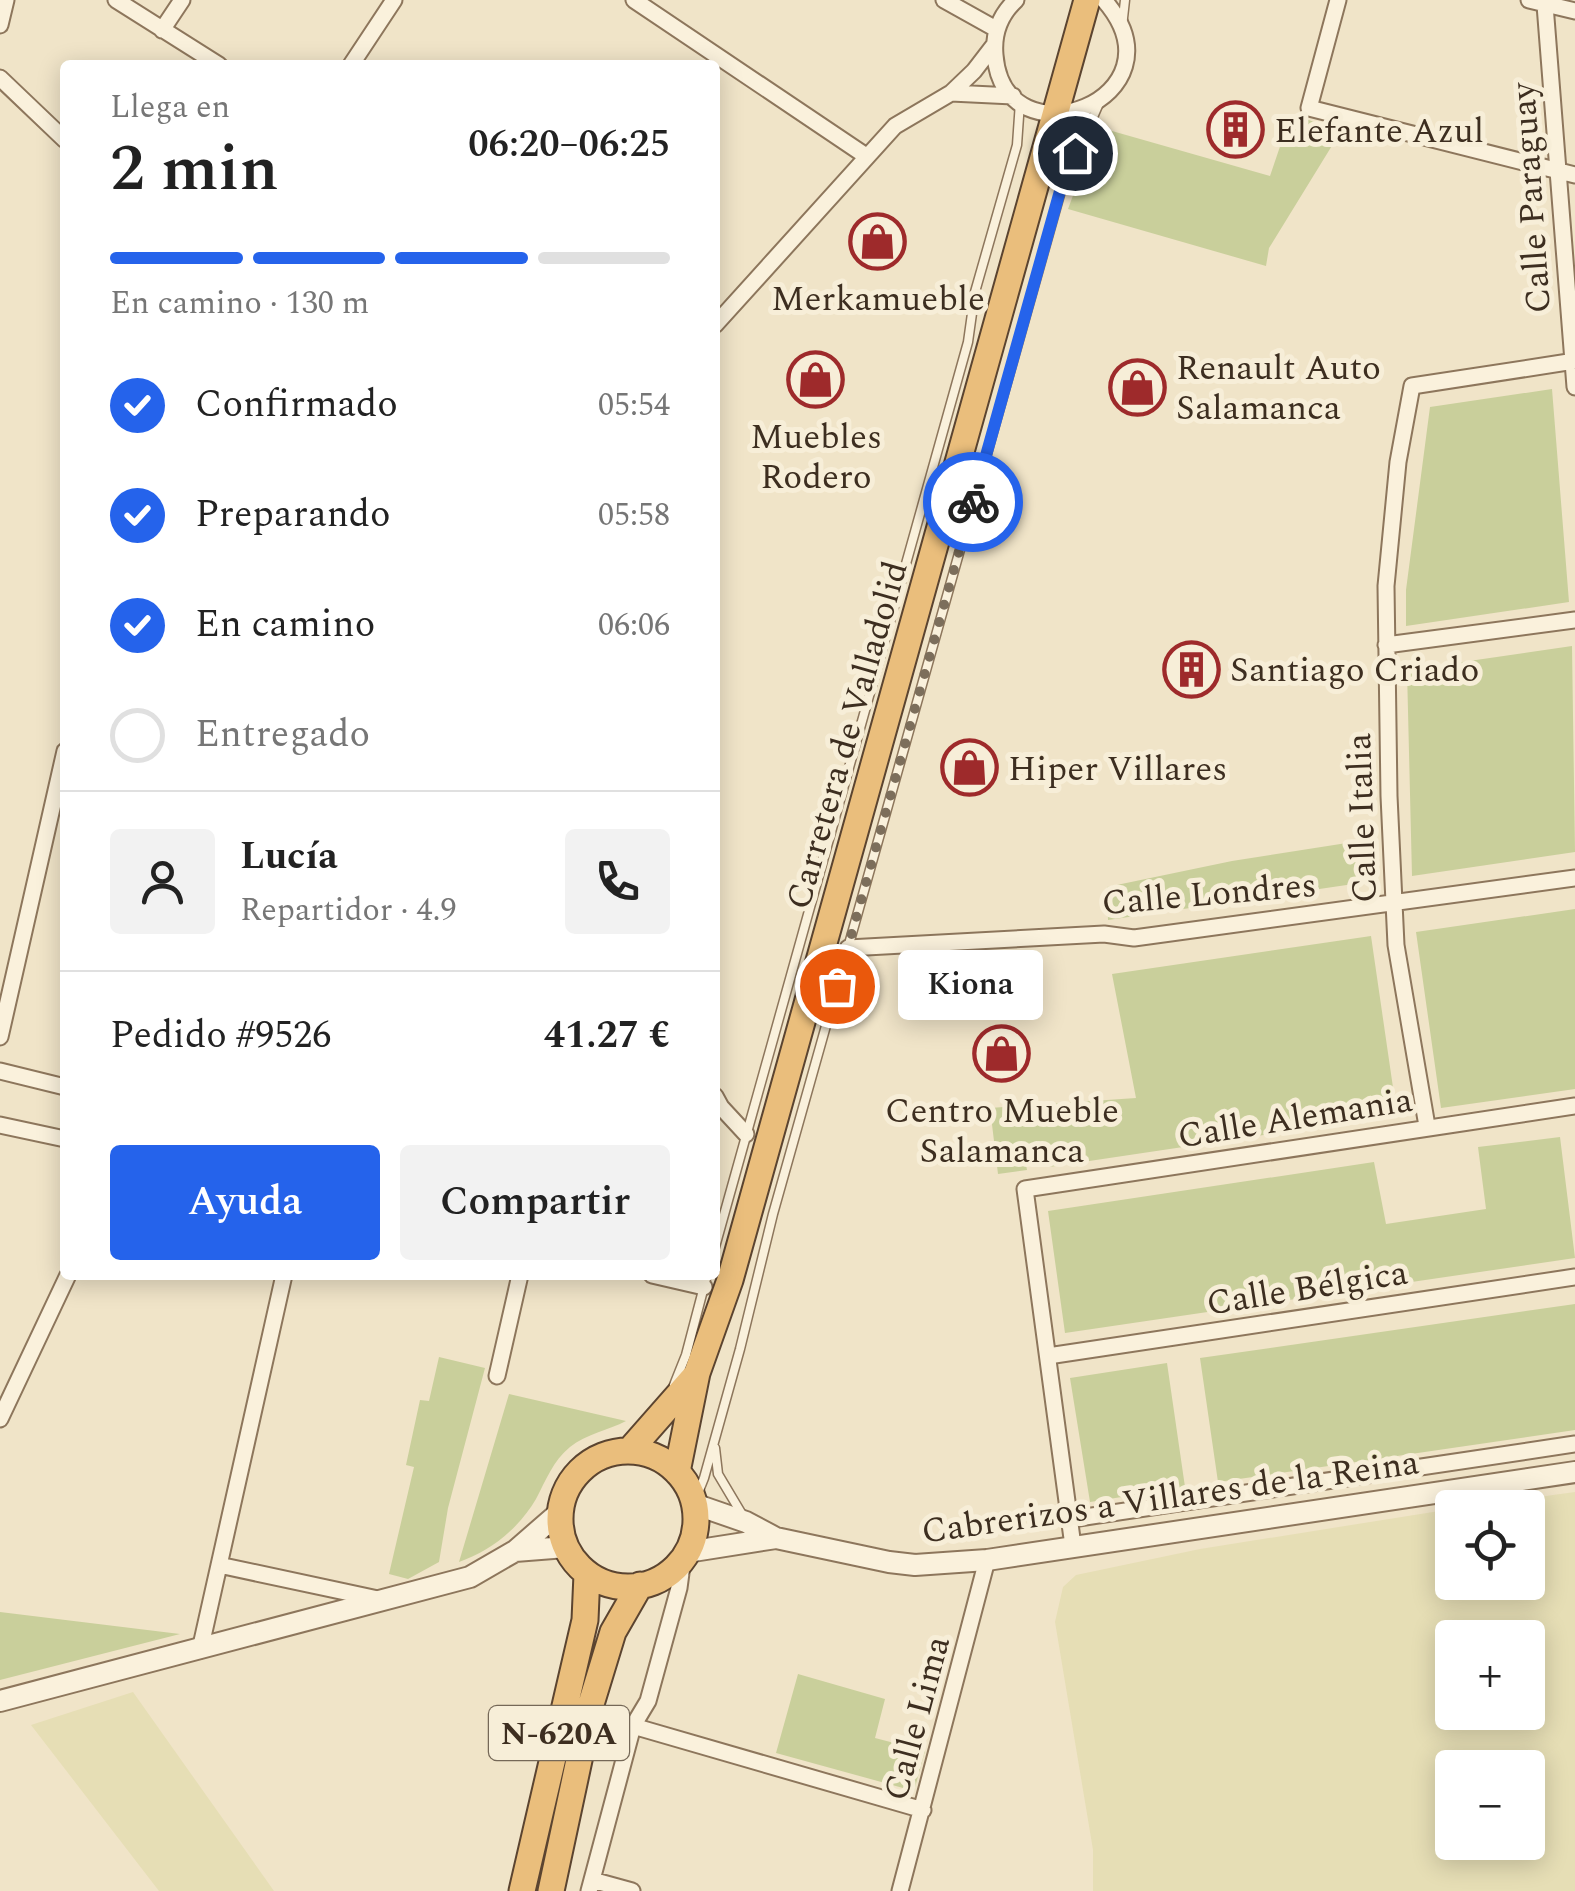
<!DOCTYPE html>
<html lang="es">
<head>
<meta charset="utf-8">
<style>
	:root { --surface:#fff; --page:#f2f2f2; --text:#222; --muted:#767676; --line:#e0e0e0; --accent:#2563eb }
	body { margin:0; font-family:Spectral,serif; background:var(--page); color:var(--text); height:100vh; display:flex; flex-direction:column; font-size:38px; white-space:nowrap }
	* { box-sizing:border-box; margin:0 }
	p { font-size:32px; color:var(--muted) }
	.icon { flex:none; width:55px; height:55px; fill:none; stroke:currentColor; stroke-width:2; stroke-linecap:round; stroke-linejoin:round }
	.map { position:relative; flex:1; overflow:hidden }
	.panel { position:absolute; left:60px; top:60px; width:660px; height:1220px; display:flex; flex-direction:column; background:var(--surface); border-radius:10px; box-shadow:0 5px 25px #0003 }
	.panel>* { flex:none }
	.fabs { position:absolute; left:1435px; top:1490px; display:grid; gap:20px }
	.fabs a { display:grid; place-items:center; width:110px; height:110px; border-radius:10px; background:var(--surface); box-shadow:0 5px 25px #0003; font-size:50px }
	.pin { position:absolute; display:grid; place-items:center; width:85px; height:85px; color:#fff; margin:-42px; border:5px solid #fff; border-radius:50%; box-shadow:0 2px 10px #0007 }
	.courier { position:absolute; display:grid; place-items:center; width:100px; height:100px; margin:-50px; border:8px solid #2563eb; border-radius:50%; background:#fff; color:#222; box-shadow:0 2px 12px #0007 }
	.bubble { position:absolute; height:70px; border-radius:10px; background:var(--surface); box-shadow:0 5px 25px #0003; font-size:32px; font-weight:600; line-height:70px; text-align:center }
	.summary em { font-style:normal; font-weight:600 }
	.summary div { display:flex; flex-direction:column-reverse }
	.summary { display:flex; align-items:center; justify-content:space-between; height:170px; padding:0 50px }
	h1 { font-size:65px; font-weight:600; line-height:75px }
	.bar { display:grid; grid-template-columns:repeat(4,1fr); gap:15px 10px; align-content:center; height:120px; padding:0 50px }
	.bar i { height:12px; border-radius:8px; background:var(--line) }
	.bar .active { background:var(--accent) }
	.bar p { grid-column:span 4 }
	.line { display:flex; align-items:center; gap:25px; padding:0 50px; border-top:2px solid var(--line) }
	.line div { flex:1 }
	.round { display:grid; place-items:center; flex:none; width:105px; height:105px; border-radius:10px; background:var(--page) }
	ol { padding:0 50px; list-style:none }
	li { display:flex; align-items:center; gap:30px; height:110px }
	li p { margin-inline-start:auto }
	li .icon { padding:10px; border-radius:50%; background:var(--accent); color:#fff; stroke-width:4 }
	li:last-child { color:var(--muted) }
	li i { width:55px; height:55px; border:5px solid var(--line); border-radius:50% }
	.button { display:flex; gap:20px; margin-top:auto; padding:20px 50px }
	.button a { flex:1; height:115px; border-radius:10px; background:var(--accent); color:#fff; font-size:40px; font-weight:600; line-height:115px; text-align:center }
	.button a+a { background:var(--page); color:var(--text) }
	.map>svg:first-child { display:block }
</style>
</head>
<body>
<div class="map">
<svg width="1575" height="1891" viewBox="0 0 1575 1891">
	<rect width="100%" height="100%" fill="#f0e4c8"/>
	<path fill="#e6deb5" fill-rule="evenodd" d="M1575 1492V1891H1093V1850L1055 1622 1063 1587 1076 1575 1200 1549 1452 1509V1582H1528V1508L1466 1507ZM1452 1638H1528V1712H1452ZM1452 1768H1528V1842H1452Z
		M133 1692 274 1891H159L31 1725Z"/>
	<path fill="#c9cf9b" d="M1291 114 1341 131 1269 248 1266 266 1068 209 1081 174 1105 129 1270 176Z
		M1552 389 1569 602 1406 626V590L1430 407Z
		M1572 646 1575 852 1412 876 1407 670Z
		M1366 840 1367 882 1108 920 1107 887 1232 861Z
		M1575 909V1089L1441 1108 1416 932Z
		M1371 936 1397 1115 1049 1167 1046 1155 1025 1159 1027 1170 998 1174 990 1108 1136 1098 1112 974Z
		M1560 1137 1575 1258 1065 1333 1048 1211 1374 1162 1386 1224 1486 1209 1478 1147Z
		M1575 1304V1430L1218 1482 1200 1358Z
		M439 1357 485 1368 448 1508 439 1562 408 1579 389 1574 414 1467 406 1465 420 1400 429 1401Z
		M1167 1363 1185 1487 1090 1502 1070 1378Z
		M509 1394 626 1421C609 1430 586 1434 570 1447 553 1461 546 1480 536 1499 519 1528 491 1551 459 1562Z
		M0 1612 180 1634 0 1680Z
		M798 1674 885 1699 875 1738 925 1751 914 1791 776 1753Z"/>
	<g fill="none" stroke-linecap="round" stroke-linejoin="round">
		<defs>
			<path id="service" d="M1122 27 1125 0
				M715 1247 968 342 975 292 1017 145 1020 102
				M674 1385 686 1355 707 1275
				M715 1448 718 1474 743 1516
				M694 1503 704 1478 740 1349 773 1214 1061 191 1100 101"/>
			<path id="minor" d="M116 0 219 65
				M634 0 866 156
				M944 0 996 29
				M1016 0C1000 15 993 33 995 55 1004 168 1190 99 1104 0
				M1338 0 1309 108 1575 175
				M1529 0 1575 11
				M1545 5 1575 387
				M0 25 6 0
				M162 30 182 0
				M351 65 394 0
				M0 78 65 140
				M951 93 1013 96
				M715 325 895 126 951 93 974 71 994 45
				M1386 645 1575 620
				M848 948 1104 934 1134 938 1575 878
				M0 1037 65 751
				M0 1071 65 1087
				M715 1096 721 1107 746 1134
				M0 1125 65 1139
				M1427 1126 1396 945 1389 796 1386 586 1398 462 1412 386 1575 361
				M652 1275 704 1287
				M1048 1356 1575 1277
				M497 1376 520 1275
				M0 1419 68 1275
				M1072 1519 1575 1444
				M1073 1546 1025 1189 1575 1106
				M219 1565 378 1599
				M200 1650 284 1275
				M633 1726 923 1810
				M592 1880 632 1891
				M589 1891 633 1726 648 1701 679 1588 683 1558
				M900 1891 987 1560"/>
			<path id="tertiary" d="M694 1504 746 1522 776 1538 889 1562 915 1565 987 1560 1575 1472
				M515 1551 566 1547
				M687 1552 776 1538
				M0 1701 470 1577 515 1551 561 1511"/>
			<path id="trunk" d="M629 1451 695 1376
				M560 1519a68 68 0 1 1 136 0a68 68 0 1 1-136 0Z
				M677 1472 697 1373 730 1280 1087 0
				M522 1891 585 1620 587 1574
				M551 1891 591 1704 613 1632 640 1585"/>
		</defs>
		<use href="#service" stroke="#8d765c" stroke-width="11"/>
		<use href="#minor" stroke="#8d765c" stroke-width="19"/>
		<use href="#tertiary" stroke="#8d765c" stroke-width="24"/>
		<use href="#trunk" stroke="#5b4430" stroke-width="29"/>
		<use href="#service" stroke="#faf1dc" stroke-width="8"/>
		<use href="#minor" stroke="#faf1dc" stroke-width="15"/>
		<use href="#tertiary" stroke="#faf1dc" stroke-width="20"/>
		<use href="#trunk" stroke="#eabe7c" stroke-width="25"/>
	</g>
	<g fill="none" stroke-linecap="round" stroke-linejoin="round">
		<path stroke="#7c6e5b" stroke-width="10" stroke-dasharray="0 18" d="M837 986 973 502"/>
		<path stroke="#2563eb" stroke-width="12" d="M973 502 1060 191 1075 153"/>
	</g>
	<defs>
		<symbol id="building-ring" viewBox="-11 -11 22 22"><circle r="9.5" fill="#f7eed8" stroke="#9e2a2b" stroke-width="1.5"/><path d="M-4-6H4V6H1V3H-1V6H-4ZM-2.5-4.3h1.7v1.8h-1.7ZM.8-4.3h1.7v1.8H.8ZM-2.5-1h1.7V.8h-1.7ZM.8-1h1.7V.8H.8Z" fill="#9e2a2b"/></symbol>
		<symbol id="shop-ring" viewBox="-11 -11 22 22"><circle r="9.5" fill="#f7eed8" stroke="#9e2a2b" stroke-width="1.5"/><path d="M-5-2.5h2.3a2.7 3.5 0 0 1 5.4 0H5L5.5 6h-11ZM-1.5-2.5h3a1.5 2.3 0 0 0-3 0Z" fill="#9e2a2b"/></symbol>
	</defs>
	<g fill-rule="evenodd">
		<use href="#building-ring" x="1204" y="98" width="63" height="63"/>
		<use href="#shop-ring" x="846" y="210" width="63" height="63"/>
		<use href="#shop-ring" x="784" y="348" width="63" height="63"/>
		<use href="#shop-ring" x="1106" y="356" width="63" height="63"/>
		<use href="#building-ring" x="1160" y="638" width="63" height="63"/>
		<use href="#shop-ring" x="938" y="736" width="63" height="63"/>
		<use href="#shop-ring" x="970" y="1022" width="63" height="63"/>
	</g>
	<g text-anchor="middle" stroke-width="10" stroke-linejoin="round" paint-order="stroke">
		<rect fill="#f7eed8" stroke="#756857" stroke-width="2.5" x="489" y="1706" width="140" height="54" rx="8"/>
		<g font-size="32" font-weight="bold" fill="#3d2e20">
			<text x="559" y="1744">N-620A</text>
		</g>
		<g font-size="35" fill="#3d2e20" stroke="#f7eed8" text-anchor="start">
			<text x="1274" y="142">Elefante Azul</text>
			<text x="878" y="310" text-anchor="middle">Merkamueble</text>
			<text x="1176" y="379">Renault Auto<tspan x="1176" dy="40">Salamanca</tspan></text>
			<text x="816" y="448" text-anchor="middle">Muebles<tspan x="816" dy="40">Rodero</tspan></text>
			<text x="1230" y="681">Santiago Criado</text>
			<text x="1008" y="780">Hiper Villares</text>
			<text x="1002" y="1122" text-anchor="middle">Centro Mueble<tspan x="1002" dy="40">Salamanca</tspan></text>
		</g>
		<g font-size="35" fill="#3d2e20" stroke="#f7eed8">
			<text transform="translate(1530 198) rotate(-94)" y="12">Calle Paraguay</text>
			<text transform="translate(846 735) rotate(-74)" y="12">Carretera de Valladolid</text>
			<text transform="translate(1361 818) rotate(-92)" y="12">Calle Italia</text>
			<text transform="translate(1209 893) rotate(-5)" y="12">Calle Londres</text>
			<text transform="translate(1295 1117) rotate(-9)" y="12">Calle Alemania</text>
			<text transform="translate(1307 1287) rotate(-9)" y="12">Calle Bélgica</text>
			<text transform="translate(1170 1496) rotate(-8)" y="12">Cabrerizos a Villares de la Reina</text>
			<text transform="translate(916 1718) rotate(-75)" y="12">Calle Lima</text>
		</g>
	</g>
</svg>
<div class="fabs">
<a><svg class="icon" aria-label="locate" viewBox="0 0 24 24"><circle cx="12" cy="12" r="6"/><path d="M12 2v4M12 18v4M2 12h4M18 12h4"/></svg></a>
<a>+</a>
<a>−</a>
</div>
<div class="pin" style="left:837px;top:986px;background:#ea580c"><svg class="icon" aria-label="bag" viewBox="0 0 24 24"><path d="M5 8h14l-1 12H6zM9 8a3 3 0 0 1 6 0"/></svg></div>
<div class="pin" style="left:1075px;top:153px;background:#1f2937"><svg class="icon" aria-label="home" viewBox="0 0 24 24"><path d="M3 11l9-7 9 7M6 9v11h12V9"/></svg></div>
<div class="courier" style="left:973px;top:502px"><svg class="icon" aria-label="bike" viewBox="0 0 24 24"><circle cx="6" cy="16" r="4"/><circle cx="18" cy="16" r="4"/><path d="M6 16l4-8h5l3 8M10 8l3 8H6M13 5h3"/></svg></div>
<div class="bubble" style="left:898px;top:950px;width:145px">Kiona</div>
<section class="panel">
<div class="summary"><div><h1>2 min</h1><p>Llega en</p></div><em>06:20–06:25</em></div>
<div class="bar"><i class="active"></i><i class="active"></i><i class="active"></i><i></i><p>En camino · 130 m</p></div>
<ol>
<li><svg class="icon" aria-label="check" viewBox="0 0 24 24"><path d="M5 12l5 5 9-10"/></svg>Confirmado<p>05:54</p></li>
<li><svg class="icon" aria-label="check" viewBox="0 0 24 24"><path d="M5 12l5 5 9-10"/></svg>Preparando<p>05:58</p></li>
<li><svg class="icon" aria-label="check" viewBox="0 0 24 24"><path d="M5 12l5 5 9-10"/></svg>En camino<p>06:06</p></li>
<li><i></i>Entregado</li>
</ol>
<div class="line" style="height:180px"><a class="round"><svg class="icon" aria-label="person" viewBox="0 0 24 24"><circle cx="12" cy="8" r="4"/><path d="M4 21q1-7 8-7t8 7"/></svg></a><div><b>Lucía</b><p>Repartidor · 4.9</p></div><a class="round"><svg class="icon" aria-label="phone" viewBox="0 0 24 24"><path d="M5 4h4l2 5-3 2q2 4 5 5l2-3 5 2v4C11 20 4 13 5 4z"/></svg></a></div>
<div class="line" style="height:130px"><div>Pedido #9526</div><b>41.27 €</b></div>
<div class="button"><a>Ayuda</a><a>Compartir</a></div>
</section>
</div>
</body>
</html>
